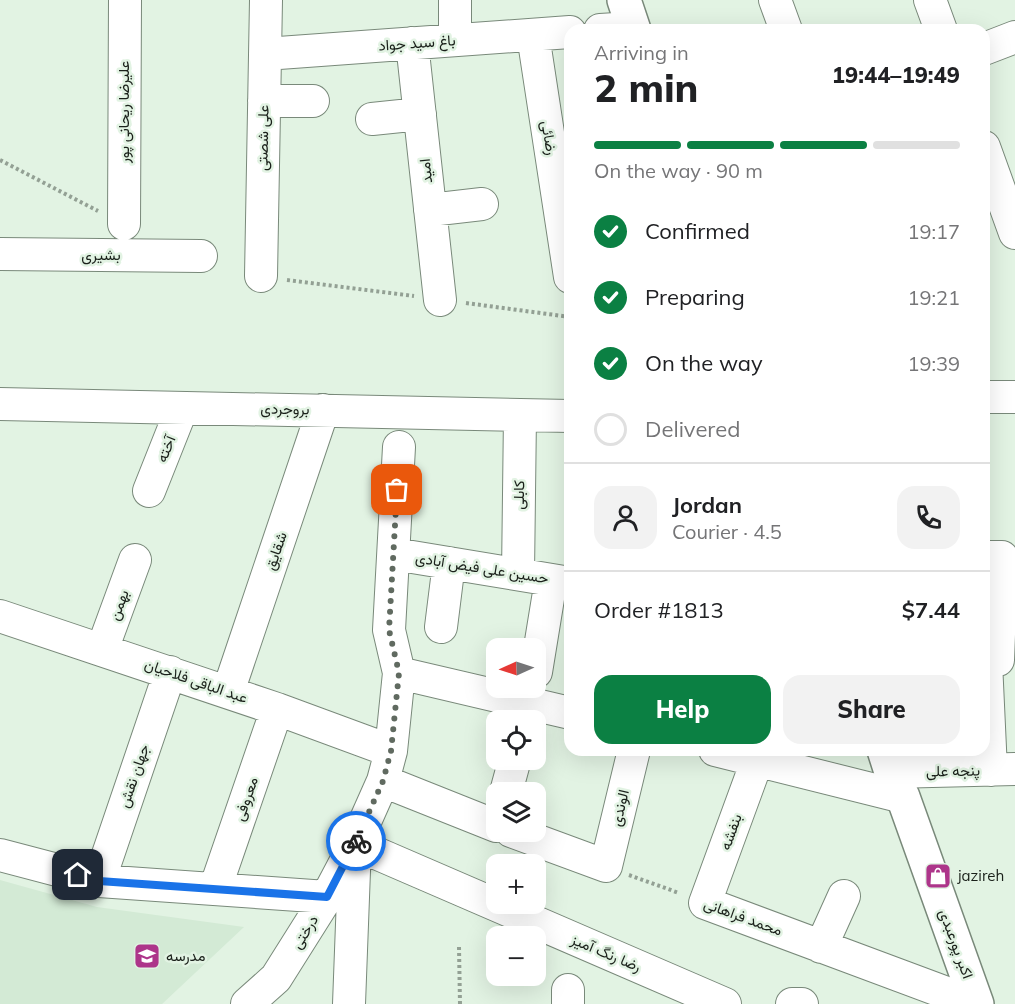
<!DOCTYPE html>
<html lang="en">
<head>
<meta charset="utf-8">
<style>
	:root { --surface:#fff; --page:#f2f2f2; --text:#202124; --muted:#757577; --line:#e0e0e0; --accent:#0b8043 }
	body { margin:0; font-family:Mulish,Vazirmatn,sans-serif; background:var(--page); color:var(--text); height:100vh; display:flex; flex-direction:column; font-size:22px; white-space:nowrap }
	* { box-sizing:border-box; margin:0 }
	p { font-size:20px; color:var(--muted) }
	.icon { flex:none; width:33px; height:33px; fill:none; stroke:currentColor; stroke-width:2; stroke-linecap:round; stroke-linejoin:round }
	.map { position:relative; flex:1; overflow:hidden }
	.details { position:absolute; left:564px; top:24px; width:426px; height:732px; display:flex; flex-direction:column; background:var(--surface); border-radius:18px; box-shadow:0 6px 24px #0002 }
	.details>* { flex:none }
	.needle { width:39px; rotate:267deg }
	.tools { position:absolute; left:486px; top:638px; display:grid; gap:12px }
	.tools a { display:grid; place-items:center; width:60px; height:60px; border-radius:12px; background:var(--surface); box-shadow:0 6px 24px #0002; font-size:30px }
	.pin { position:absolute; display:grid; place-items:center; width:51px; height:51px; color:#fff; margin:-26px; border-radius:12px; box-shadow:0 3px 9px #0006 }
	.courier { position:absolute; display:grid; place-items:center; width:60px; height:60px; margin:-30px; border:4px solid #1a73e8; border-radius:50%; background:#fff; color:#222; box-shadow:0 2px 8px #0007 }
	.overview em { font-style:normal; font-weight:800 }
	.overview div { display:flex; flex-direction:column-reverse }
	.overview { display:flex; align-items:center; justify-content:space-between; height:102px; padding:0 30px }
	h1 { font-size:39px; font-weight:800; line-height:45px }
	.bar { display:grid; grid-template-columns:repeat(4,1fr); gap:9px 6px; align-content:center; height:72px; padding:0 30px }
	.bar i { height:8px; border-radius:4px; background:var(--line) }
	.bar .active { background:var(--accent) }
	.bar p { grid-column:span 4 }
	.line { display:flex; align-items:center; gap:15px; padding:0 30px; border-top:2px solid var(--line) }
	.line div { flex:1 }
	.round { display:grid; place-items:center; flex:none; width:63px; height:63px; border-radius:18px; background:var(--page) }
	ol { padding:0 30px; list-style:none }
	li { display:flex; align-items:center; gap:18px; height:66px }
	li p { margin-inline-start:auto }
	li .icon { padding:6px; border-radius:50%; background:var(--accent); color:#fff; stroke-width:4 }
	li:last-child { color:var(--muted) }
	li i { width:33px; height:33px; border:3px solid var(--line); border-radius:50% }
	.cta { display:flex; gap:12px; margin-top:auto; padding:12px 30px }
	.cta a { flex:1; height:69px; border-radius:18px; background:var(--accent); color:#fff; font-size:24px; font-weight:800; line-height:69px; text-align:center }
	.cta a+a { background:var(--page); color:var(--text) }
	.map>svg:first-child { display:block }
</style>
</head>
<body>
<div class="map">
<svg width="1015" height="1004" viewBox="0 0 1015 1004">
	<rect width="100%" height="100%" fill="#e2f3e3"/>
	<path fill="#d3ead5" d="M0 880 97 907 244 927 162 1004H0Z"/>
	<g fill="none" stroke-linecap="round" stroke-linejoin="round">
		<defs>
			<path id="minor" d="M455 0V40
				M775 0 786 30
				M930 0 941 30
				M600 30 633 28
				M533 35 570 277
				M412 43 440 300
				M984 49 1015 37
				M265 54 570 32
				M264 101H313
				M372 119 420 114
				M984 147 1015 233
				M430 210 482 204
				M124 224 125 0
				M0 254 201 256
				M261 276 266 0
				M984 397H1015
				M0 404 570 416
				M149 491 182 408
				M394 554 570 583
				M984 557H1002L998 660 986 662 991 770
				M518 574 520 415
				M0 616 277 709 391 751
				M441 627 449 563
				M102 650 135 560
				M536 672 551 580
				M399 673 570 713
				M228 692 323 410
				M715 750 903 797
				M759 750 757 761 705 903 976 1004
				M891 772 1015 769
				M383 781 496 826
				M506 792 515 759
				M511 831 606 866 634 750
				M0 855 99 881 327 897
				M99 881 170 672
				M215 889 277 709
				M821 947 844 896
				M568 990V1004
				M247 1004 276 978 327 897 355 844 383 781 391 751 399 673 389 630 399 447
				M349 1004 355 844 725 1004
				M792 1004H802"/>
			<path id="major" d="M624 0 634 30
				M884 750 891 772 903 797 977 1004"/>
		</defs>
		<use href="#minor" stroke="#79897a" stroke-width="34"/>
		<use href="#major" stroke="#79897a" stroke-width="36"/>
		<path stroke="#93a094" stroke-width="4" stroke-dasharray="3 3" stroke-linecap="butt" d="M0 160 98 211
			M287 280 414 296
			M466 303 570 317
			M629 875 679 893
			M459 947 460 1004"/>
		<use href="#minor" stroke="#fff" stroke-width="32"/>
		<use href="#major" stroke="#fff" stroke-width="33"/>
	</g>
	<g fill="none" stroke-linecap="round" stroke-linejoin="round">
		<path stroke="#606a60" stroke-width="6" stroke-dasharray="0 10.8" d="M356 841 383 781 391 751 399 673 389 630 397 490"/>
		<path stroke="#1a73e8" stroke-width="8" d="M78 875 99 881 327 897 356 841"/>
	</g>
	<defs>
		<symbol id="shop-square" viewBox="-11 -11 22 22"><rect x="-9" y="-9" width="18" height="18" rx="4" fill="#ad358a" stroke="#e2f3e3"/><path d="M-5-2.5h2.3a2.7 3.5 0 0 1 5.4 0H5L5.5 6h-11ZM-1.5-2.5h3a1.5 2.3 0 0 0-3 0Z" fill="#fff"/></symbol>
		<symbol id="school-square" viewBox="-11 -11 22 22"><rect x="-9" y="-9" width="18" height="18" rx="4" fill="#ad358a" stroke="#e2f3e3"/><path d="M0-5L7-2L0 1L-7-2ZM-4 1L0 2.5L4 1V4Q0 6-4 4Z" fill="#fff"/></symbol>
	</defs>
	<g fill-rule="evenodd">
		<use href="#shop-square" x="923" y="861" width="30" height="30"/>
		<use href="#school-square" x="132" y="941" width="30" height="30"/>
	</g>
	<g text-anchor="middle" stroke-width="5" stroke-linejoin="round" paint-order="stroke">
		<g font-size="15" fill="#1a201a" stroke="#e2f3e3">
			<text transform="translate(417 43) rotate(-4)" y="5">باغ سید جواد</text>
			<text transform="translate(124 112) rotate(-90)" y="5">علیرضا ریحانی پور</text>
			<text transform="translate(263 138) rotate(-89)" y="5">علی شصتی</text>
			<text transform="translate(549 138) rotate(81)" y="5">رضائی</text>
			<text transform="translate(426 171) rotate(-96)" y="5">امید</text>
			<text x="101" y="260">بشیری</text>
			<text transform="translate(285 409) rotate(1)" y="5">بروجردی</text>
			<text transform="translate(166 449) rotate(-68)" y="5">آخته</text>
			<text transform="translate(519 495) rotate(-89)" y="5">کابلی</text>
			<text transform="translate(276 551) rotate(-71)" y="5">شقایق</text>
			<text transform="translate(482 568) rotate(9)" y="5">حسین علی فیض آبادی</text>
			<text transform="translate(119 605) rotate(-70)" y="5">بهمن</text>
			<text transform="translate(196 681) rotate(19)" y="5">عبد الباقی فلاحیان</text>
			<text transform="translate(953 771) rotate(-1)" y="5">پنجه علی</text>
			<text transform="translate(134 776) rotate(-71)" y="5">جهان نقش</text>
			<text transform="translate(246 799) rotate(-71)" y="5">معروفی</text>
			<text transform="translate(620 808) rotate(-77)" y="5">الوندی</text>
			<text transform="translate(731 832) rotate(-70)" y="5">بنفشه</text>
			<text transform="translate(743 917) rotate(20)" y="5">محمد فراهانی</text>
			<text transform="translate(305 932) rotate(-58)" y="5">درختی</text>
			<text transform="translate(956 944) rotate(70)" y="5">اکبر پورعبدی</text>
			<text transform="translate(606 953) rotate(23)" y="5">رضا رنگ آمیز</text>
		</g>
		<g font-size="15" fill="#1a201a" stroke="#e2f3e3" text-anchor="start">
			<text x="958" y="881">jazireh</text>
			<text x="166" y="961">مدرسه</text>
		</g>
	</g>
</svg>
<div class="tools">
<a><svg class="needle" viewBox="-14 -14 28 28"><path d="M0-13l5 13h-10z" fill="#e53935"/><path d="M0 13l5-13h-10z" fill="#757577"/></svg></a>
<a><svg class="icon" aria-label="locate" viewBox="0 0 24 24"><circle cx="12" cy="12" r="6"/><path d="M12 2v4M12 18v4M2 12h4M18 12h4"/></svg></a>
<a><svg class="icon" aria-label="layers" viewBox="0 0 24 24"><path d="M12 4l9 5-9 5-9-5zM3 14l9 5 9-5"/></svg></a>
<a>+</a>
<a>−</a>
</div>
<div class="pin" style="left:397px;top:490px;background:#ea580c"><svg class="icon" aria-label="bag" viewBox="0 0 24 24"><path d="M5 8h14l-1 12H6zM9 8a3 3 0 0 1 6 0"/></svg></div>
<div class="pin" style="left:78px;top:875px;background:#1f2937"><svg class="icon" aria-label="home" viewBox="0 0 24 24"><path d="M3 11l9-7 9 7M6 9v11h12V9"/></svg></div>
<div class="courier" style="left:356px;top:841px"><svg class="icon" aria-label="bike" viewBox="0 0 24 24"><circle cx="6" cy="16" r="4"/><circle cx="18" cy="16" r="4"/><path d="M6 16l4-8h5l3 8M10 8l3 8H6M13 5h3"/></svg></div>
<section class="details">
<div class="overview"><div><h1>2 min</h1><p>Arriving in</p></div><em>19:44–19:49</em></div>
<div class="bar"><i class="active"></i><i class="active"></i><i class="active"></i><i></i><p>On the way · 90 m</p></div>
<ol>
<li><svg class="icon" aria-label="check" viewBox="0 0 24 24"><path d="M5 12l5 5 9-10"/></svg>Confirmed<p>19:17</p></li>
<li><svg class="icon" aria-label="check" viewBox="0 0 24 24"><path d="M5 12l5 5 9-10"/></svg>Preparing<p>19:21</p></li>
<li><svg class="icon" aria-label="check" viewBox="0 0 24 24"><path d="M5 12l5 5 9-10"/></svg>On the way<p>19:39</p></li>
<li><i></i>Delivered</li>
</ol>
<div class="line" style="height:108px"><a class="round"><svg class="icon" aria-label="person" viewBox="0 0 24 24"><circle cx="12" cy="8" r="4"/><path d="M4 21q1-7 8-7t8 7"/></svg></a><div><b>Jordan</b><p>Courier · 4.5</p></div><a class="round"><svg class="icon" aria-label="phone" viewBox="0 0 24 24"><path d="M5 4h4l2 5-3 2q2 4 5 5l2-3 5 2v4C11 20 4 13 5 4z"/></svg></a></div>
<div class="line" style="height:78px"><div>Order #1813</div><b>$7.44</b></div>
<div class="cta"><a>Help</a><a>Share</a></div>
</section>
</div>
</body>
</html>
